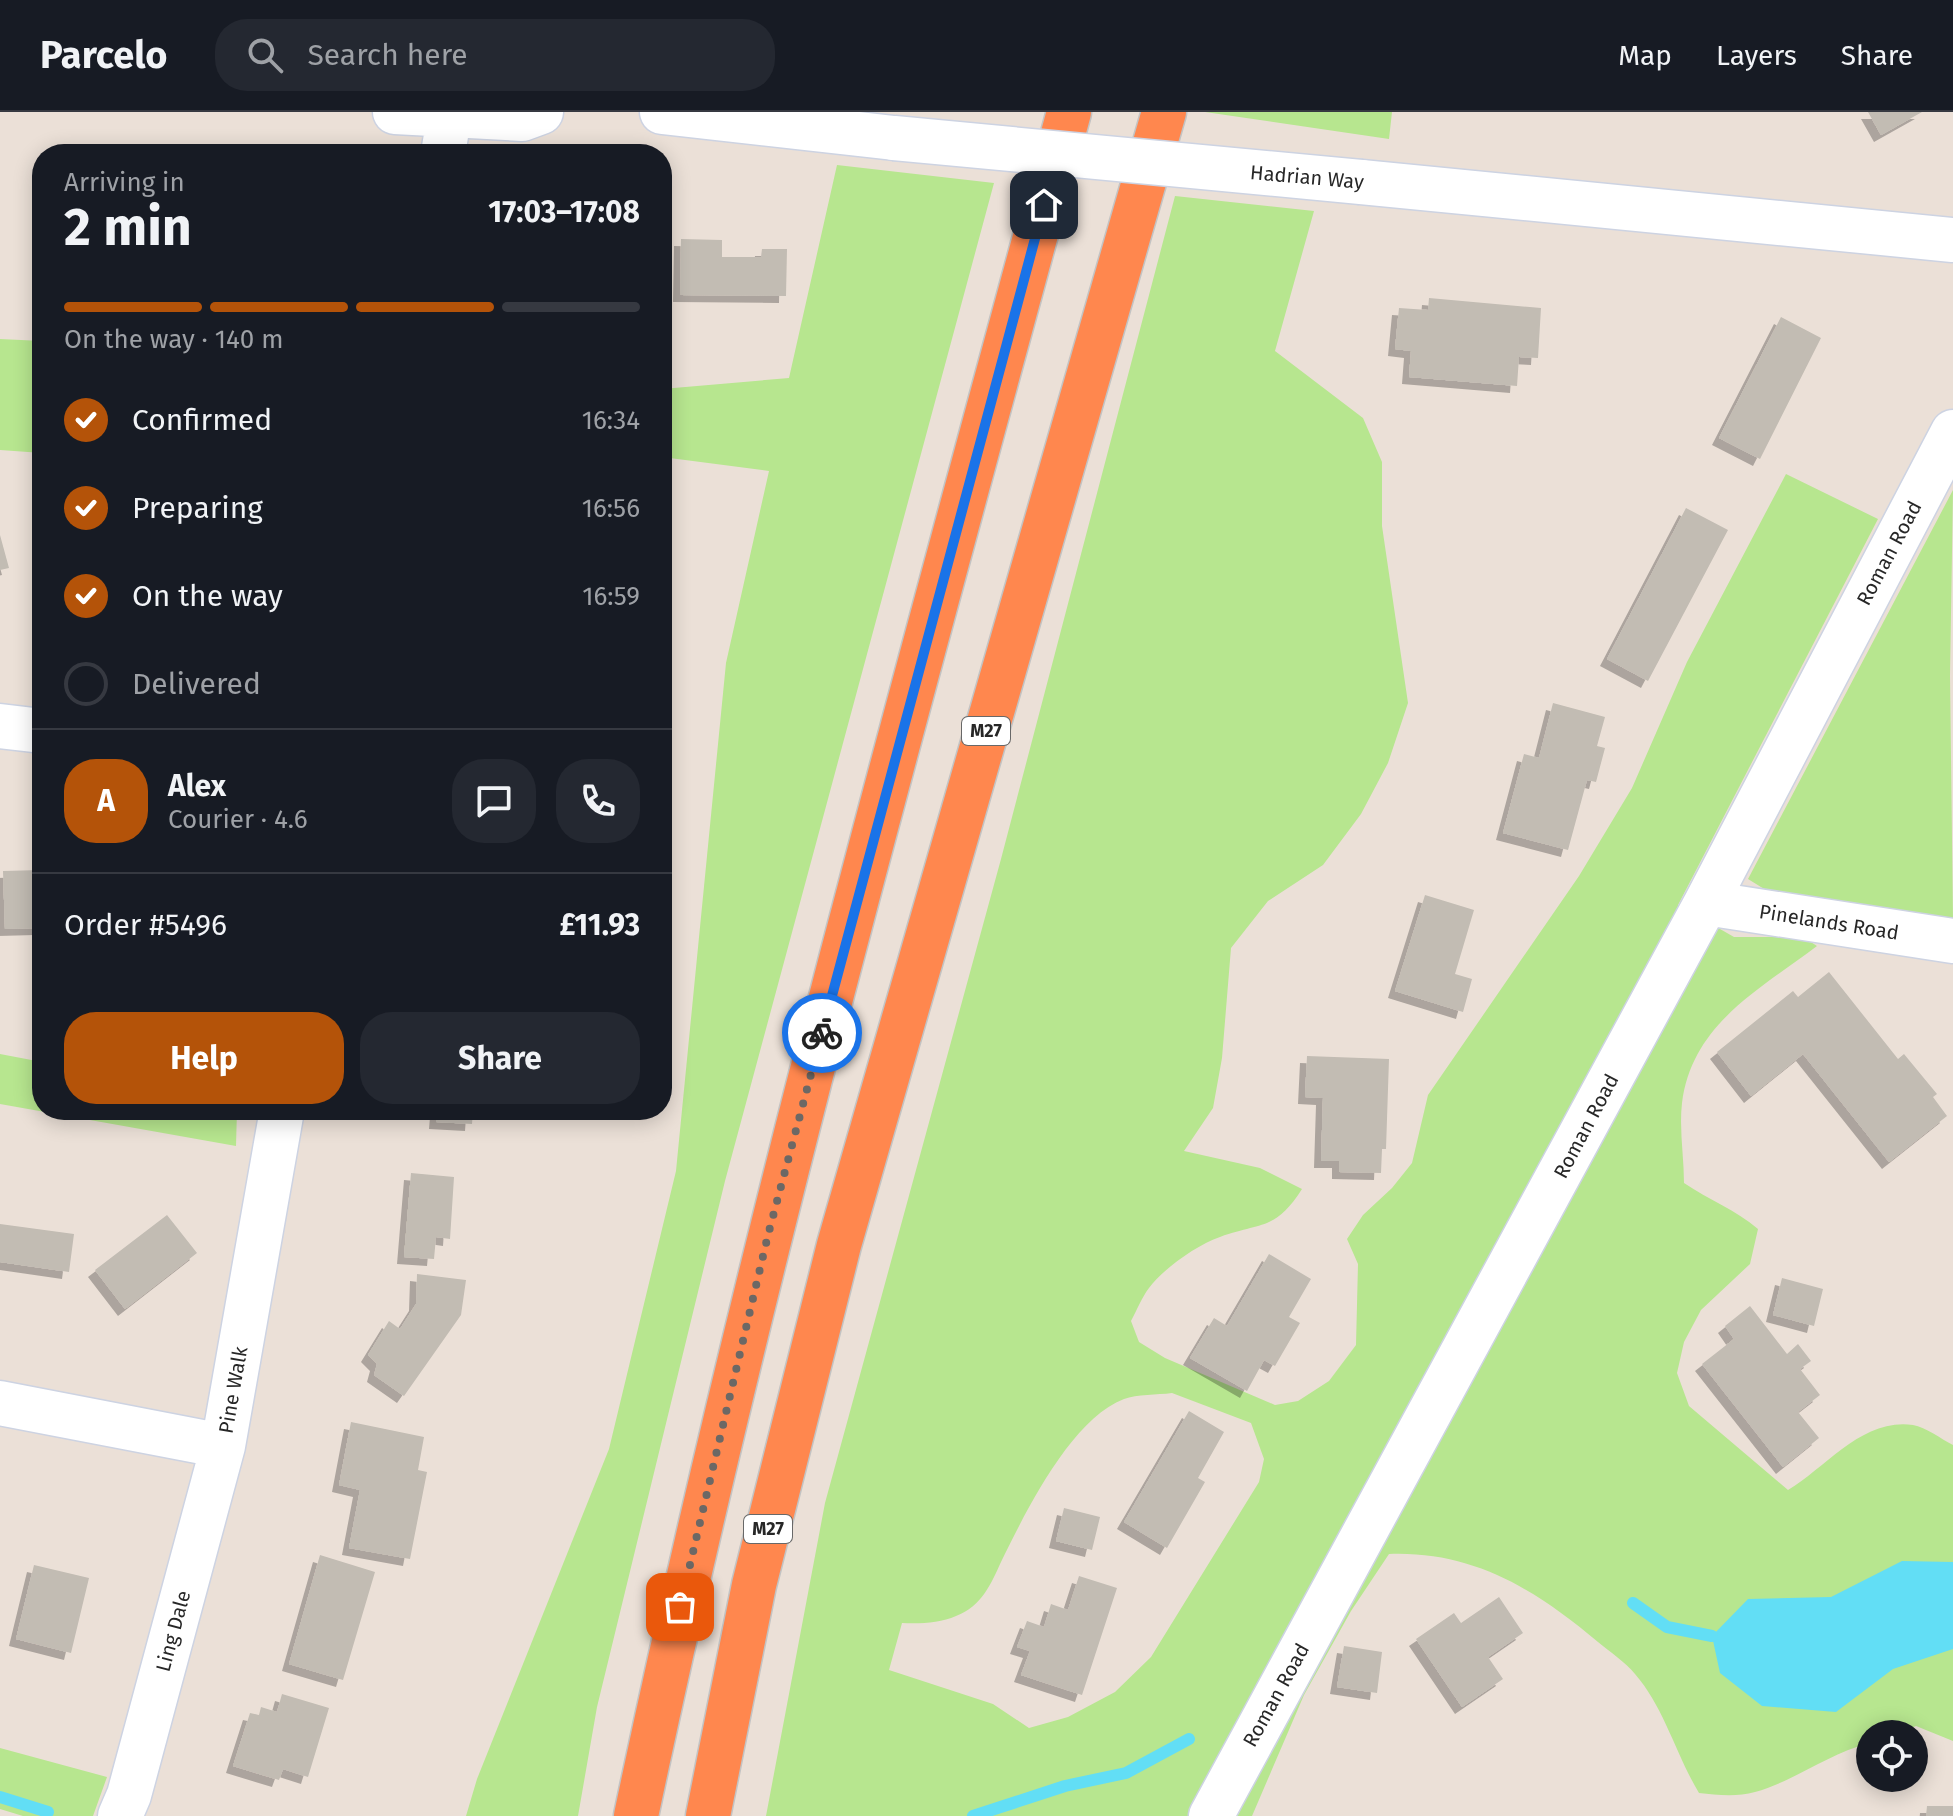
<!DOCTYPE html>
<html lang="en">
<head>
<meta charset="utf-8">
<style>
	:root { --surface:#171b24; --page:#242831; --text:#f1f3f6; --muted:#9ea1a6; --line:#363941; --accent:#b45309 }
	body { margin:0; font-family:"Fira Sans",sans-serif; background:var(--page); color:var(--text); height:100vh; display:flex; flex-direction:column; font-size:30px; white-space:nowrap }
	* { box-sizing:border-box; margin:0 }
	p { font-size:26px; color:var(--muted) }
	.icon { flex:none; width:44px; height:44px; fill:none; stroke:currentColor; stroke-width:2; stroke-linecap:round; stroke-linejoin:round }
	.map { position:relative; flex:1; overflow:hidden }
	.sheet { position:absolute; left:32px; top:32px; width:640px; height:976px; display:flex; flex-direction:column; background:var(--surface); border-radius:32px; box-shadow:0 4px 20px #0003 }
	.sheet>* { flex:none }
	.buttons { position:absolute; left:1856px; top:1608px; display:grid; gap:16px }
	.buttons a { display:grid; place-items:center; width:72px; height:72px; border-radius:50%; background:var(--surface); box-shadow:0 4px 20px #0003; font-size:40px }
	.pin { position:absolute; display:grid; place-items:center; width:68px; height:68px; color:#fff; margin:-34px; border-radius:16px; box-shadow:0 4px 12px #0006 }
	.courier { position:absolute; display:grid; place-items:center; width:80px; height:80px; margin:-40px; border:6px solid #1a73e8; border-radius:50%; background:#fff; color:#222; box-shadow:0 2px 10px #0007 }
	.summary em { font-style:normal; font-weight:700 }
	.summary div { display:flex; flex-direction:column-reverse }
	.summary { display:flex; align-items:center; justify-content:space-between; height:136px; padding:0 32px }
	h1 { font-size:52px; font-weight:700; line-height:60px }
	.bar { display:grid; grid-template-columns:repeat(4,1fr); gap:12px 8px; align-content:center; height:96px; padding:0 32px }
	.bar i { height:10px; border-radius:6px; background:var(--line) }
	.bar .selected { background:var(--accent) }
	.bar p { grid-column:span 4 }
	.line { display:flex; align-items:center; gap:20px; padding:0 32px; border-top:2px solid var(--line) }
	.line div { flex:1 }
	.round { display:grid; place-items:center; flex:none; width:84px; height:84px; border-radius:32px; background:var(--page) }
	ol { padding:0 32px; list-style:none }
	li { display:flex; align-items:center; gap:24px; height:88px }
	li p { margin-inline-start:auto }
	li .icon { padding:8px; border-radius:50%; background:var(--accent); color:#fff; stroke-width:4 }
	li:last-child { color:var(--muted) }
	li i { width:44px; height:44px; border:4px solid var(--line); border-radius:50% }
	.cta { display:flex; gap:16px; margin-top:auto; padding:16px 32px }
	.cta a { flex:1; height:92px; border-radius:32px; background:var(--accent); color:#fff; font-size:32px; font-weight:700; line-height:92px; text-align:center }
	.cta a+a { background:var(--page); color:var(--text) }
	header { display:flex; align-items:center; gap:48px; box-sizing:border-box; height:112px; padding:0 40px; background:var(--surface); border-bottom:2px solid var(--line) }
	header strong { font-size:38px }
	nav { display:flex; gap:44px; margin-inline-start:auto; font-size:28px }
	.search { width:560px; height:72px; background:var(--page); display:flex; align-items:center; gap:20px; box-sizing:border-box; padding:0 28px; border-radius:32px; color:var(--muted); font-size:30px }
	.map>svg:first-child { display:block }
</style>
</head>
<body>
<header>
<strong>Parcelo</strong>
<div class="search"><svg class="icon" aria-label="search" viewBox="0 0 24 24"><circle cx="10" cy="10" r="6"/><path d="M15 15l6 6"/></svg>Search here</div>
<nav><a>Map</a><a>Layers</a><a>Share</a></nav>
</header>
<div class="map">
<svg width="1953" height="1704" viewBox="0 0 1953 1704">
	<defs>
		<filter id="shadow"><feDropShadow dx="-7" dy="7" stdDeviation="0" flood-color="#0004"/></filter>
	</defs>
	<rect width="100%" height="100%" fill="#ebe0d7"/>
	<path fill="#b7e68f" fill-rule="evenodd" d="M1205 0H1392L1389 27Z
		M837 53 994 71 725 1069 597 1595 578 1704H466L477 1667 609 1337 676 1059 726 551 769 359 662 345V277L789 266Z
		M1175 84 1314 99 1275 239 1363 306 1382 350V414L1408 591 1388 651 1361 702 1323 753 1268 789 1231 836 1222 946 1213 996 1184 1039 1260 1056 1302 1077C1275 1119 1262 1110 1220 1125 1197 1133 1164 1156 1149 1176 1142 1185 1137 1198 1131 1209L1139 1230 1165 1246 1275 1293 1298 1289 1329 1269 1356 1233 1358 1152 1347 1127 1363 1103 1392 1076 1412 1051 1428 983 1579 764 1632 676 1687 550 1786 362 1878 407 1678 793 1734 825H1803L1817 834C1759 878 1692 912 1682 991 1679 1017 1684 1045 1684 1071 1709 1088 1736 1098 1758 1117L1750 1152 1701 1198 1684 1230 1677 1261 1689 1294 1788 1378C1827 1355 1862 1306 1913 1313 1926 1315 1941 1327 1953 1333V1629L1916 1614 1896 1622H1870V1631C1829 1641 1795 1669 1755 1680 1737 1685 1717 1683 1699 1681 1676 1643 1664 1595 1635 1562 1625 1550 1610 1540 1598 1530 1535 1477 1473 1439 1389 1442L1351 1499 1304 1583 1252 1704H766L825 1391 1001 747ZM1172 1281 1251 1311 1264 1347 1259 1370 1151 1545 1115 1580 1068 1605 1029 1616 993 1592 889 1558 902 1511C920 1512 940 1511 956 1504 982 1494 991 1472 1001 1450 1025 1401 1071 1307 1124 1287 1137 1282 1157 1283 1172 1281Z
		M0 227 42 229V341L0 338Z
		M1953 378 1950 564 1953 808 1782 788 1748 767Z
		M0 942 42 950V998H237L236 1034 0 992Z
		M0 1636 107 1665 93 1704H23L0 1697Z"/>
	<path fill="#62def5" d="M1902 1449 1953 1450V1537L1893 1557 1836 1600 1762 1594 1720 1561 1712 1524 1748 1487 1831 1485Z"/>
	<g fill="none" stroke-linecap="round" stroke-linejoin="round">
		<path stroke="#62def5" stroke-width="12" d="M1633 1491 1667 1515 1712 1524
			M0 1685 48 1700
			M973 1704 1065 1674 1126 1661 1189 1627"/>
	</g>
	<path fill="#c2bcb3" filter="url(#shadow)" d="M1868 0H1922L1881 23Z
		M681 127 722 128V145H761L762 137H787L786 184 680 183Z
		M1429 186 1541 196 1538 246 1519 245 1517 274 1409 265 1411 239 1395 237 1399 196 1428 198Z
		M1781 205 1821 226 1760 347 1719 326Z
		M1686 396 1728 418 1648 569 1607 547Z
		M0 423 9 456 0 458Z
		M1553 591 1605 605 1597 634 1605 636 1596 670 1587 668 1568 738 1503 721 1524 642 1539 646Z
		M42 758V816L5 817 3 759Z
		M1425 783 1474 798 1455 862 1472 867 1463 900 1395 879Z
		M1829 860 1898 947 1904 942 1937 982 1933 985 1947 1004 1889 1050 1803 942 1751 984 1717 940 1793 879 1798 885Z
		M1307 944 1389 947 1386 1037H1382L1381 1061 1339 1060V1049H1321L1323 986 1305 985Z
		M437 998H473L472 1012 436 1010Z
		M411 1061 454 1065 450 1127 436 1125 434 1147 404 1145Z
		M167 1103 197 1141 125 1197 95 1158Z
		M0 1112 74 1122 69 1160 0 1150Z
		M1269 1142 1311 1167 1289 1205 1300 1211 1275 1254 1264 1248 1247 1279 1190 1246 1214 1206 1227 1214Z
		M417 1162 466 1168 461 1203 404 1284 374 1263 377 1252 368 1243 389 1209 400 1217 416 1192Z
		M1782 1166 1823 1177 1814 1214 1773 1203Z
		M1750 1194 1787 1242 1798 1232 1811 1249 1800 1257 1820 1283 1798 1300 1819 1326 1783 1355 1702 1252 1734 1227 1725 1214Z
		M1189 1299 1224 1320 1198 1366 1205 1370 1167 1436 1124 1410Z
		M351 1310 424 1325 418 1358 427 1360 410 1447 349 1436 360 1378 339 1373Z
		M1064 1396 1100 1405 1092 1438 1056 1429Z
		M320 1443 375 1460 343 1568 289 1552Z
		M34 1453 89 1466 71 1541 16 1527Z
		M1079 1464 1117 1476 1082 1583 1021 1563 1030 1539 1017 1535 1027 1509 1044 1515 1051 1492 1068 1498Z
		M1499 1485 1523 1521 1488 1545 1503 1567 1462 1595 1416 1527 1454 1501 1461 1511Z
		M1344 1534 1382 1540 1377 1581 1337 1575Z
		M282 1582 329 1596 308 1665 283 1657 279 1668 233 1654 250 1601 259 1603 261 1595 277 1600Z
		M1927 1694H1953V1704H1926Z"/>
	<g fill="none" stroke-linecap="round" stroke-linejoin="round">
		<defs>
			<path id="minor" d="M395 0 522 7 541 0
				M662 0 894 26
				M443 42 449 5
				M1361 70 1953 128
				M0 614 42 619
				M1706 791 1953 829
				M0 1291 223 1334 282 998
				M120 1704 129 1683 223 1334
				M1211 1704 1706 791 1953 320"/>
			<path id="highway" d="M636 1704C757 1130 916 566 1069 0
				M708 1704 754 1473 839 1133 1164 0"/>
		</defs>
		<use href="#minor" stroke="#cdd3e2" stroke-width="47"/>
		<use href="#highway" stroke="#c3c3c3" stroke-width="47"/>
		<use href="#minor" stroke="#fff" stroke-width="44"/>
		<use href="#highway" stroke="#ff874e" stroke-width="44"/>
		<defs>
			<path id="minor-bridge" d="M894 26 1361 70"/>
		</defs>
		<use href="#minor-bridge" stroke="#cdd3e2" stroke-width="47" stroke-linecap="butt"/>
		<use href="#minor-bridge" stroke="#fff" stroke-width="44"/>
	</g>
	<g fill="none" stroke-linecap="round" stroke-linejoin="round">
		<path stroke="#6c6865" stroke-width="8" stroke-dasharray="0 14.4" d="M680 1495 768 1123 822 921"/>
		<path stroke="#1a73e8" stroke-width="10" d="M822 921 1044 93"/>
	</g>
	<g text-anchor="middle" stroke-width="7" stroke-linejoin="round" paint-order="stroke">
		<g fill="#fff" stroke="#686868" stroke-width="2">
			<rect x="962" y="605" width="48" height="28" rx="6"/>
			<rect x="744" y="1403" width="48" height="28" rx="6"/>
		</g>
		<g font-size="18" font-weight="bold" fill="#272727">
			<text x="986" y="625">M27</text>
			<text x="768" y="1423">M27</text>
		</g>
		<g font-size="20" fill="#272727" stroke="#fff">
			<text transform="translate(1307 65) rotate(5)" y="7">Hadrian Way</text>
			<text transform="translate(1889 441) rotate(-62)" y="7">Roman Road</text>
			<text transform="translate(1829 810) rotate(9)" y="7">Pinelands Road</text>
			<text transform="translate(1586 1014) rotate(-62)" y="7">Roman Road</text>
			<text transform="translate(233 1278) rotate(-80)" y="7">Pine Walk</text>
			<text transform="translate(173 1519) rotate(-75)" y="7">Ling Dale</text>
			<text transform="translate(1276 1583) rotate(-61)" y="7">Roman Road</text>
		</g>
	</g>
</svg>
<div class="buttons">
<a><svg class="icon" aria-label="locate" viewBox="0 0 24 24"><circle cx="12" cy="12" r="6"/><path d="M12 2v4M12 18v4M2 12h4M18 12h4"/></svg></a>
</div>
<div class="pin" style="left:680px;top:1495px;background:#ea580c"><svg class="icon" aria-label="bag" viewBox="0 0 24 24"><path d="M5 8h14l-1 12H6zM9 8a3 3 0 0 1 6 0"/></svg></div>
<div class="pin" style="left:1044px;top:93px;background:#1f2937"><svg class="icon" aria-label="home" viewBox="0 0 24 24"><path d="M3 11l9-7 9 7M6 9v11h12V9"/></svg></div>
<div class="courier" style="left:822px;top:921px"><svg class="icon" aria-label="bike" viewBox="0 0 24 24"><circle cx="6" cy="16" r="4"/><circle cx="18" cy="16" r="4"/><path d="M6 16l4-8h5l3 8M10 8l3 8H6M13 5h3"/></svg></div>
<section class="sheet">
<div class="summary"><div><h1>2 min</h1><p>Arriving in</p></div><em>17:03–17:08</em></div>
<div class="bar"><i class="selected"></i><i class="selected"></i><i class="selected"></i><i></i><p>On the way · 140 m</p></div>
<ol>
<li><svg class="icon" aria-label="check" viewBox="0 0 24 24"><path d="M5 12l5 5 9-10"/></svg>Confirmed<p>16:34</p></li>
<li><svg class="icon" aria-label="check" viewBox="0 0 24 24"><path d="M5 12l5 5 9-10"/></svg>Preparing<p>16:56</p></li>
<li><svg class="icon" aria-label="check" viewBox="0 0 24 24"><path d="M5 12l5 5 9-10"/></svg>On the way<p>16:59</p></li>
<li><i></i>Delivered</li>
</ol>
<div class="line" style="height:144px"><b class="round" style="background:var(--accent);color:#fff">A</b><div><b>Alex</b><p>Courier · 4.6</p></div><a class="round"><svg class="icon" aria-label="chat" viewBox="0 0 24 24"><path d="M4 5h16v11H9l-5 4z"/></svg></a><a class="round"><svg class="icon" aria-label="phone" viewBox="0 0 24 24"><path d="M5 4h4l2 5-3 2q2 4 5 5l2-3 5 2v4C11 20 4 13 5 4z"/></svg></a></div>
<div class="line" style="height:104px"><div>Order #5496</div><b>£11.93</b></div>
<div class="cta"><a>Help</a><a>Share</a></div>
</section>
</div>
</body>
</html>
